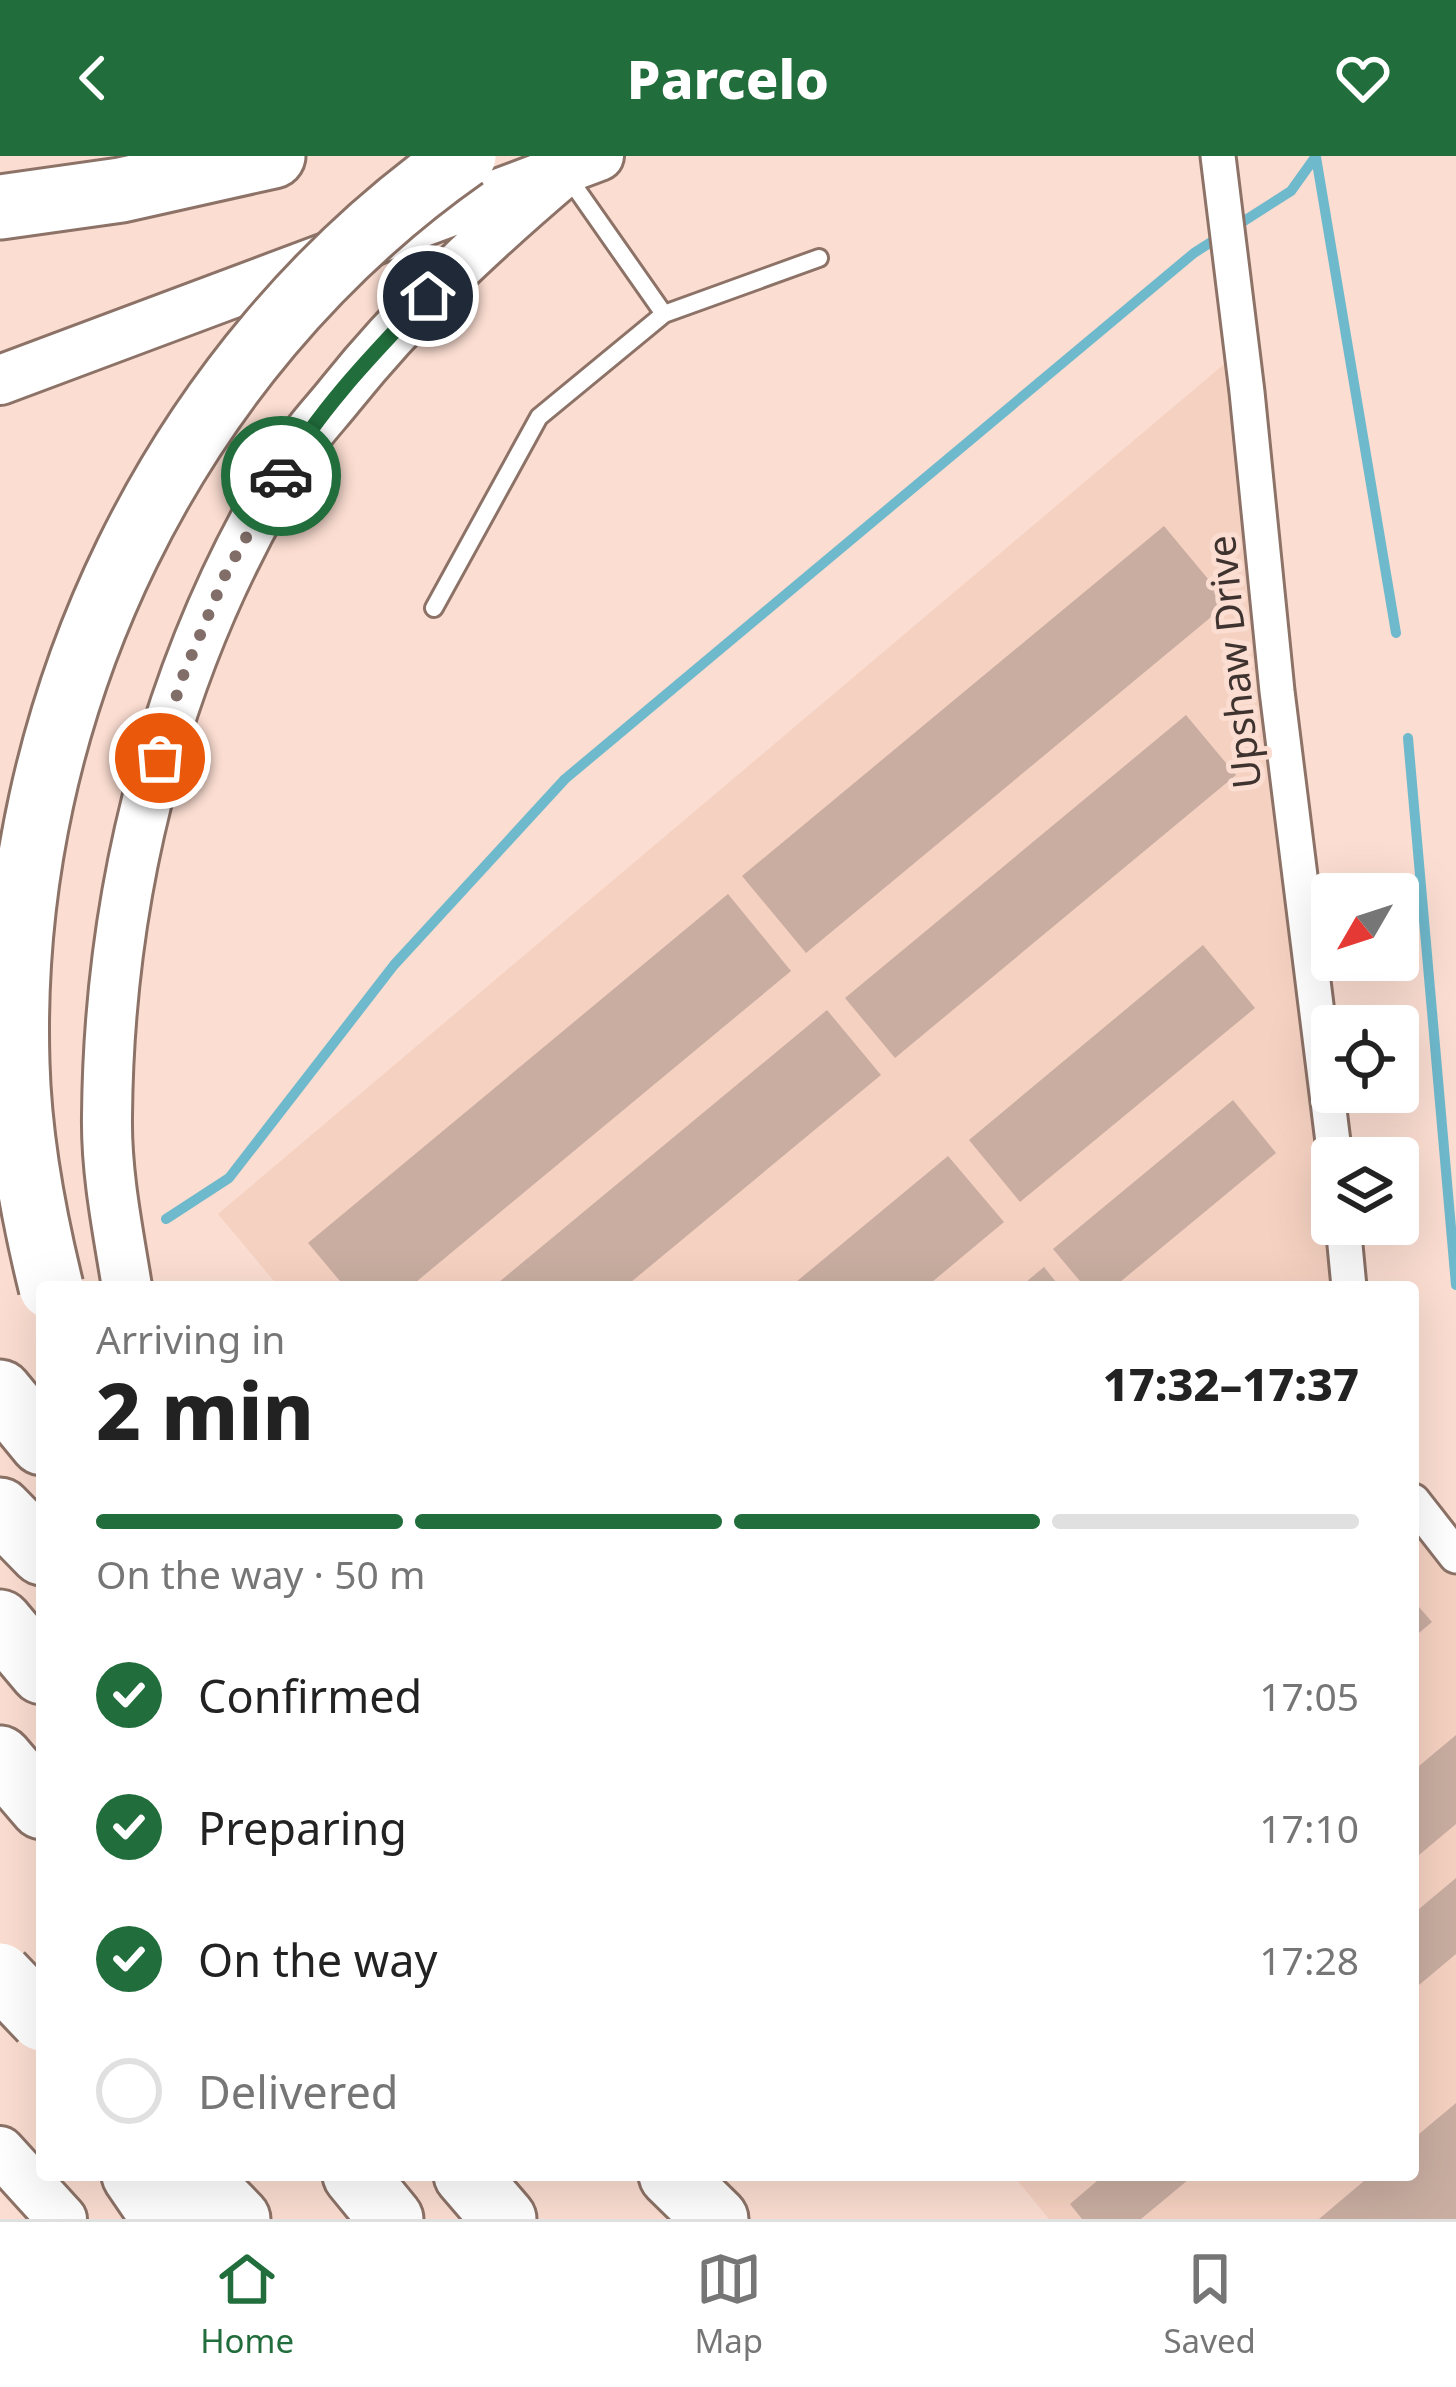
<!DOCTYPE html>
<html lang="en">
<head>
<meta charset="utf-8">
<style>
	:root { --surface:#fff; --page:#f2f2f2; --text:#222; --muted:#767676; --line:#e0e0e0; --accent:#216d3b }
	body { margin:0; font-family:"Noto Sans",sans-serif; background:var(--page); color:var(--text); height:100vh; display:flex; flex-direction:column; font-size:45px; white-space:nowrap }
	* { box-sizing:border-box; margin:0 }
	p { font-size:39px; color:var(--muted) }
	.icon { flex:none; width:66px; height:66px; fill:none; stroke:currentColor; stroke-width:2; stroke-linecap:round; stroke-linejoin:round }
	.map { position:relative; flex:1; overflow:hidden }
	.details { position:absolute; left:36px; top:1125px; width:1383px; height:900px; display:flex; flex-direction:column; background:var(--surface); border-radius:12px; box-shadow:0 12px 48px #0002 }
	.details>* { flex:none }
	.needle { width:78px; rotate:231deg }
	.buttons { position:absolute; left:1311px; top:717px; display:grid; gap:24px }
	.buttons a { display:grid; place-items:center; width:108px; height:108px; border-radius:12px; background:var(--surface); box-shadow:0 12px 48px #0002; font-size:60px }
	.pin { position:absolute; display:grid; place-items:center; width:102px; height:102px; color:#fff; margin:-51px; border:6px solid #fff; border-radius:50%; box-shadow:0 3px 12px #0007 }
	.courier { position:absolute; display:grid; place-items:center; width:120px; height:120px; margin:-60px; border:9px solid #216d3b; border-radius:50%; background:#fff; color:#222; box-shadow:0 3px 15px #0007 }
	.overview em { font-style:normal; font-weight:800 }
	.overview div { display:flex; flex-direction:column-reverse }
	.overview { display:flex; align-items:center; justify-content:space-between; height:204px; padding:0 60px }
	h1 { font-size:78px; font-weight:800; line-height:90px }
	.bar { display:grid; grid-template-columns:repeat(4,1fr); gap:18px 12px; align-content:center; height:144px; padding:0 60px }
	.bar i { height:15px; border-radius:9px; background:var(--line) }
	.bar .current { background:var(--accent) }
	.bar p { grid-column:span 4 }
	ol { padding:0 60px; list-style:none }
	li { display:flex; align-items:center; gap:36px; height:132px }
	li p { margin-inline-start:auto }
	li .icon { padding:12px; border-radius:50%; background:var(--accent); color:#fff; stroke-width:4 }
	li:last-child { color:var(--muted) }
	li i { width:66px; height:66px; border:6px solid var(--line); border-radius:50% }
	header { display:flex; justify-content:space-between; align-items:center; height:156px; padding:0 60px; background:var(--accent); color:#fff; font-size:54px; font-weight:800 }
	.dock { display:flex; justify-content:space-around; align-items:center; height:168px; border-top:3px solid var(--line); background:var(--surface); font-size:33px; color:var(--muted) }
	.dock a { display:grid; justify-items:center; gap:6px }
	.dock .current { color:var(--accent) }
	.map>svg:first-child { display:block }
</style>
</head>
<body>
<header><svg class="icon" aria-label="back" viewBox="0 0 24 24"><path d="M15 5l-7 7 7 7"/></svg>Parcelo<svg class="icon" aria-label="heart" viewBox="0 0 24 24"><path d="M12 20l-8-8c-3-5 5-10 8-4 3-6 11-1 8 4z"/></svg></header>
<div class="map">
<svg width="1456" height="2063" viewBox="0 0 1456 2063">
	<rect width="100%" height="100%" fill="#fbddd1"/>
	<path fill="#f5d1c1" d="M1242 193 1332 1002V1068L1349 1131H279L218 1058Z
		M1413 1345 1456 1400V2063H1049L1013 2019H1413Z"/>
	<g fill="none" stroke-linecap="round" stroke-linejoin="round">
		<path stroke="#6fb9cc" stroke-width="10" d="M1316 1 1396 477
			M1408 582 1456 1129
			M166 1063 229 1022 394 809 565 623 1194 97 1291 35 1316 0"/>
	</g>
	<path fill="#c9ada1" d="M1164 370 1228 447 806 797 742 720Z
		M1186 559 1236 619 895 902 845 842Z
		M728 738 791 815 410 1131H345L308 1087Z
		M1203 789 1255 852 1020 1046 969 984Z
		M827 854 881 919 625 1131H493Z
		M1233 944 1276 997 1114 1131H1085L1053 1093Z
		M948 1000 1004 1066 926 1131H790Z
		M1044 1111 1060 1131H1020Z
		M1413 1444 1432 1466 1413 1482Z
		M1456 1579V1668L1413 1704V1615Z
		M1456 1722V1798L1413 1834V1758Z
		M1456 1947V2063H1319L1371 2019H1413V1983Z
		M1104 2019H1194L1141 2063H1082L1070 2048Z"/>
	<g fill="none" stroke-linecap="round" stroke-linejoin="round">
		<defs>
			<path id="service" d="M664 158 819 102
				M434 452 539 261 664 158 568 21"/>
			<path id="minor" d="M1218 0 1247 236 1277 535 1335 1002
				M1343 1068 1349 1131
				M1413 1345 1456 1400"/>
			<path id="secondary" d="M0 224 599 0
				M127 1131C118 1075 106 1017 107 960 109 727 170 493 295 296 307 276 325 258 340 239 407 155 483 85 564 16
				M0 1995 62 2063"/>
			<path id="motorway" d="M0 51 121 34 273 0
				M0 1236 42 1287
				M0 1354 42 1397
				M0 1466 42 1516
				M0 1602 42 1651
				M134 2019 164 2063
				M195 2019 238 2063
				M355 2019 391 2063
				M466 2019 504 2063
				M671 2019 716 2063"/>
		</defs>
		<use href="#service" stroke="#8c7267" stroke-width="22"/>
		<use href="#minor" stroke="#8c7267" stroke-width="39"/>
		<use href="#secondary" stroke="#8c7267" stroke-width="54"/>
		<use href="#motorway" stroke="#8c7267" stroke-width="69"/>
		<use href="#service" stroke="#fff" stroke-width="16"/>
		<use href="#minor" stroke="#fff" stroke-width="33"/>
		<use href="#secondary" stroke="#fff" stroke-width="48"/>
		<use href="#motorway" stroke="#fff" stroke-width="63"/>
		<defs>
			<path id="motorway-bridge" d="M51 1131C33 1058 19 982 17 907 6 553 173 204 464 0
				M0 1819 42 1863"/>
		</defs>
		<use href="#motorway-bridge" stroke="#8c7267" stroke-width="69" stroke-linecap="butt"/>
		<use href="#motorway-bridge" stroke="#fff" stroke-width="63"/>
	</g>
	<g fill="none" stroke-linecap="round" stroke-linejoin="round">
		<path stroke="#816e68" stroke-width="12" stroke-dasharray="0 21.6" d="M160 602 180 527 226 417 281 320"/>
		<path stroke="#216d3b" stroke-width="15" d="M281 320C319 253 375 196 428 140"/>
	</g>
	<g text-anchor="middle" stroke-width="10" stroke-linejoin="round" paint-order="stroke">
		<g font-size="39" fill="#3f332f" stroke="#fbddd1">
			<text transform="translate(1234 506) rotate(-96)" y="14">Upshaw Drive</text>
		</g>
	</g>
</svg>
<div class="buttons">
<a><svg class="needle" viewBox="-14 -14 28 28"><path d="M0-13l5 13h-10z" fill="#e53935"/><path d="M0 13l5-13h-10z" fill="#767676"/></svg></a>
<a><svg class="icon" aria-label="locate" viewBox="0 0 24 24"><circle cx="12" cy="12" r="6"/><path d="M12 2v4M12 18v4M2 12h4M18 12h4"/></svg></a>
<a><svg class="icon" aria-label="layers" viewBox="0 0 24 24"><path d="M12 4l9 5-9 5-9-5zM3 14l9 5 9-5"/></svg></a>
</div>
<div class="pin" style="left:160px;top:602px;background:#ea580c"><svg class="icon" aria-label="bag" viewBox="0 0 24 24"><path d="M5 8h14l-1 12H6zM9 8a3 3 0 0 1 6 0"/></svg></div>
<div class="pin" style="left:428px;top:140px;background:#1f2937"><svg class="icon" aria-label="home" viewBox="0 0 24 24"><path d="M3 11l9-7 9 7M6 9v11h12V9"/></svg></div>
<div class="courier" style="left:281px;top:320px"><svg class="icon" aria-label="car" viewBox="0 0 24 24"><path d="M5 17H2v-5l4-1 3-4h7l3 4 3 1v5h-3M9 17h6M6 11h13"/><circle cx="7" cy="17" r="2"/><circle cx="17" cy="17" r="2"/></svg></div>
<section class="details">
<div class="overview"><div><h1>2 min</h1><p>Arriving in</p></div><em>17:32–17:37</em></div>
<div class="bar"><i class="current"></i><i class="current"></i><i class="current"></i><i></i><p>On the way · 50 m</p></div>
<ol>
<li><svg class="icon" aria-label="check" viewBox="0 0 24 24"><path d="M5 12l5 5 9-10"/></svg>Confirmed<p>17:05</p></li>
<li><svg class="icon" aria-label="check" viewBox="0 0 24 24"><path d="M5 12l5 5 9-10"/></svg>Preparing<p>17:10</p></li>
<li><svg class="icon" aria-label="check" viewBox="0 0 24 24"><path d="M5 12l5 5 9-10"/></svg>On the way<p>17:28</p></li>
<li><i></i>Delivered</li>
</ol>
</section>
</div>
<nav class="dock">
<a class="current"><svg class="icon" aria-label="home" viewBox="0 0 24 24"><path d="M3 11l9-7 9 7M6 9v11h12V9"/></svg>Home</a>
<a><svg class="icon" aria-label="map" viewBox="0 0 24 24"><path d="M3 6l6-2 6 2 6-2v14l-6 2-6-2-6 2zM9 4v14M15 6v14"/></svg>Map</a>
<a><svg class="icon" aria-label="saved" viewBox="0 0 24 24"><path d="M7 4h10v16l-5-4-5 4z"/></svg>Saved</a>
</nav>
</body>
</html>
